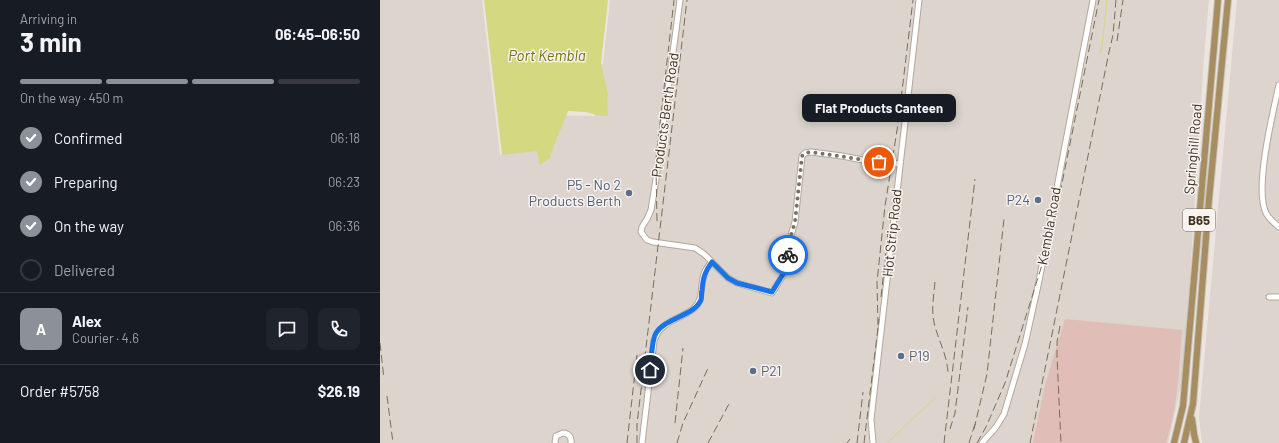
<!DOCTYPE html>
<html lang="en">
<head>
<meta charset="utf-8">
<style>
	:root { --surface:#171b24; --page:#20242c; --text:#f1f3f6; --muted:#9ea1a6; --line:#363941; --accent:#8c9099 }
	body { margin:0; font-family:Barlow,sans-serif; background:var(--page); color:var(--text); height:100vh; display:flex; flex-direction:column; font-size:15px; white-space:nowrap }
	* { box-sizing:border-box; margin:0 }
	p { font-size:13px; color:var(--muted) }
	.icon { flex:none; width:22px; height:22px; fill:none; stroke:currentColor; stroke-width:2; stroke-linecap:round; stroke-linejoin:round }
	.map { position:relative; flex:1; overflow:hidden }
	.details { display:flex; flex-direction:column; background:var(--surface); width:380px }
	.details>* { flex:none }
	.pin { position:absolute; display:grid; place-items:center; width:34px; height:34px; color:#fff; margin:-17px; border:2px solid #fff; border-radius:50%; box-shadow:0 1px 4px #0007 }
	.courier { position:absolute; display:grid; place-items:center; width:40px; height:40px; margin:-20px; border:3px solid #1a73e8; border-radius:50%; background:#fff; color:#222; box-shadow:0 1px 5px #0007 }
	.bubble { position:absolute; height:28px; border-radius:8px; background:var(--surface); box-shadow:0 2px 10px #0003; font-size:13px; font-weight:700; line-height:28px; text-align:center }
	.overview em { font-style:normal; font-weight:700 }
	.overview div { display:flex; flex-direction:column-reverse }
	.overview { display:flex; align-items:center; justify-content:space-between; height:68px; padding:0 20px }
	h1 { font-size:26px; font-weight:700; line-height:30px }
	.bar { display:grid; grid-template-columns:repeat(4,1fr); gap:6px 4px; align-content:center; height:48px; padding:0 20px }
	.bar i { height:5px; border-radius:3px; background:var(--line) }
	.bar .on { background:var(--accent) }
	.bar p { grid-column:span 4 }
	.line { display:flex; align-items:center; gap:10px; padding:0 20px; border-top:1px solid var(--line) }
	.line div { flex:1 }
	.round { display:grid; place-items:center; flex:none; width:42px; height:42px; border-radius:8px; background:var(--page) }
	ol { padding:0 20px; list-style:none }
	li { display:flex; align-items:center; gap:12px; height:44px }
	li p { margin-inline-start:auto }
	li .icon { padding:4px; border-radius:50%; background:var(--accent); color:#fff; stroke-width:4 }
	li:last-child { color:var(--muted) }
	li i { width:22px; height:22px; border:2px solid var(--line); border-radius:50% }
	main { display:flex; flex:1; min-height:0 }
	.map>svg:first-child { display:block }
</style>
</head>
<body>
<main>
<section class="details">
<div class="overview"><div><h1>3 min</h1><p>Arriving in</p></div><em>06:45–06:50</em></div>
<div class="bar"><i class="on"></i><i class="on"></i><i class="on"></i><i></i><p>On the way · 450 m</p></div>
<ol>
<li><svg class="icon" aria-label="check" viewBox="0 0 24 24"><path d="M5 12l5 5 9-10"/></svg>Confirmed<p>06:18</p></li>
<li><svg class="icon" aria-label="check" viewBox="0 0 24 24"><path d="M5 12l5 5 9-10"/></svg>Preparing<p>06:23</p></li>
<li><svg class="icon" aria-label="check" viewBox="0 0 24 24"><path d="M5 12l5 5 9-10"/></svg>On the way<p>06:36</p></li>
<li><i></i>Delivered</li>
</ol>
<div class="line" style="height:72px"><b class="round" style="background:var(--accent);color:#fff">A</b><div><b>Alex</b><p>Courier · 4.6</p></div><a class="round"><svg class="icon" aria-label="chat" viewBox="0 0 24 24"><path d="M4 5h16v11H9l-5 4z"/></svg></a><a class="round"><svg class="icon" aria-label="phone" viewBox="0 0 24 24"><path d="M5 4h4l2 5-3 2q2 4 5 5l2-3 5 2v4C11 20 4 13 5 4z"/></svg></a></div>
<div class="line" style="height:52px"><div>Order #5758</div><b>$26.19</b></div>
</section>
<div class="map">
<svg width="899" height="443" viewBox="0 0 899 443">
	<rect width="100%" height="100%" fill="#ece5df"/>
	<path fill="#dcd4cd" d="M0 0H106L119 114 215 116 192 0H829L824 56 804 372 788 443H0Z
		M857 0H899V443H822L819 417Z"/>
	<path fill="#e0bdb6" d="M685 319 802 330C799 368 798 407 786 443H653L664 389Z"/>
	<path fill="#d3d881" d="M104 0H228L221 64 228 95 227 98 228 116H221L206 112 188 111 173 148 170 158 160 165 157 151 122 155Z"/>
	<path fill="#ece5df" d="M102 0H104L122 155H120Z
		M228 0H230L223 64H221Z"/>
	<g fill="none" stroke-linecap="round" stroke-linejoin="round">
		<path stroke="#d3d881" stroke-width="1" d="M720 53 722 46 727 0
			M508 442 556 397"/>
		<defs>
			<path id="minor" d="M300 0 276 179 271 210 267 219 262 227 261 232 267 240 273 242 315 248 324 254 348 278 357 283 392 293 405 272 408 263V245L415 222 422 156 425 153 431 152 462 156 483 160 519 164
				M899 85C893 112 874 189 886 213 889 219 894 223 899 227
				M889 297H899
				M175 443 176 436 183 433C188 433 192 437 191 443
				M262 443 274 341C280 321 299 320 313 309 324 300 320 289 323 278 324 271 328 266 332 262
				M493 443 491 419 539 0
				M602 443 616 427 624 414 645 344 659 281 713 0"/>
			<path id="major" d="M812 419 814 434 816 443
				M794 443 803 406 838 0
				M804 443 813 404 829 199 848 0"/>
		</defs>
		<use href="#minor" stroke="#b1a89d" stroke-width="7"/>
		<use href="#major" stroke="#c5c2bc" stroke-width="8"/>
		<use href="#minor" stroke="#fff" stroke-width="5"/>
		<use href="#major" stroke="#a78d5f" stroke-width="6"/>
		<path stroke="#7a6e58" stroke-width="1" stroke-dasharray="8 4" stroke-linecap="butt" d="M737 41 743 0
			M277 221 276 169 277 150 294 0
			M555 282C554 293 552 305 553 316 555 336 567 351 568 373
			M501 297 508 232
			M498 325 497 282 505 206 518 124 533 0
			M680 326 677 342V357L681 443
			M0 343 4 379
			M7 396 13 443
			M295 423 303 348
			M570 429 575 413 588 307
			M594 429 607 374 624 219
			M247 443 257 355
			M257 443V424L307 0
			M297 443 303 423 329 366
			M328 443 350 402
			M467 443 470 439
			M477 443 483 392
			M484 443 499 319
			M564 443 595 179
			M589 443 595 424
			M597 443 606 427 625 383 672 233 719 0
			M650 443 729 52 733 35 736 0"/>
	</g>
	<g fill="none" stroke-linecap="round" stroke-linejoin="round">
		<path stroke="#7b7162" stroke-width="4" stroke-dasharray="0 7.2" d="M408 255V245L415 222 422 156 425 153 431 152 499 162"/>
		<path stroke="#1a73e8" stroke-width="5" d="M270 370C272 360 271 341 276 333 285 318 314 316 321 300 322 297 321 293 322 290 323 278 325 271 332 262L348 278 357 283 392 292 407 268 408 255"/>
	</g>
	<g fill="#5c6f8a" stroke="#f8f3f0" stroke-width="1.5">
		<circle cx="249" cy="193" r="4"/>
		<circle cx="658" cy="200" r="4"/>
		<circle cx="521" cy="356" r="4"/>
		<circle cx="373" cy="371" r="4"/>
	</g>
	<g text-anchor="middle" stroke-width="3" stroke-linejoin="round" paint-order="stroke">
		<rect fill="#f8f3f0" stroke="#766c5d" stroke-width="1" x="803" y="209" width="32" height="22" rx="3"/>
		<g font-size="13" font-weight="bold" fill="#3e321e">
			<text x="819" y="225">B65</text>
		</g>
		<g font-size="14" fill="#3e321e" stroke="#f8f3f0">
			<text transform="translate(285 115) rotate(-82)" y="5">Products Berth Road</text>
			<text transform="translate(813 149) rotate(-85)" y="5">Springhill Road</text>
			<text transform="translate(669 226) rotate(-80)" y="5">Kembla Road</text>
			<text transform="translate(512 233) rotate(-84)" y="5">Hot Strip Road</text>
		</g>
		<g font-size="14" fill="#4e5e75" stroke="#f8f3f0" text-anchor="end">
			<text x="241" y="190">P5 - No 2<tspan x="241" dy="16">Products Berth</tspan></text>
			<text x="650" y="205">P24</text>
			<text x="529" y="361" text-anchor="start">P19</text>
			<text x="381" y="376" text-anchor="start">P21</text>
		</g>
		<g font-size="15" font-style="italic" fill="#6f7512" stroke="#f8f3f0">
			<text x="167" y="61">Port Kembla</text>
		</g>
	</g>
</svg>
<div class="pin" style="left:499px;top:162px;background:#ea580c"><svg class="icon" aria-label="bag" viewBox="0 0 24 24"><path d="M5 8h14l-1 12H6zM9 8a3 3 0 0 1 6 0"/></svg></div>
<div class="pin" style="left:270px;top:370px;background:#1f2937"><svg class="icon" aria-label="home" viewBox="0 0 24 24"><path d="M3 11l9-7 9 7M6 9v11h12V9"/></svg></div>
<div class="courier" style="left:408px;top:255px"><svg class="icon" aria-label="bike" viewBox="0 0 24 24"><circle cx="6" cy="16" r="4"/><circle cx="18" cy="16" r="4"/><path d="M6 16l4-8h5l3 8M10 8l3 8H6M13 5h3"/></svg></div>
<div class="bubble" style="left:422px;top:94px;width:154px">Flat Products Canteen</div>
</div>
</main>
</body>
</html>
